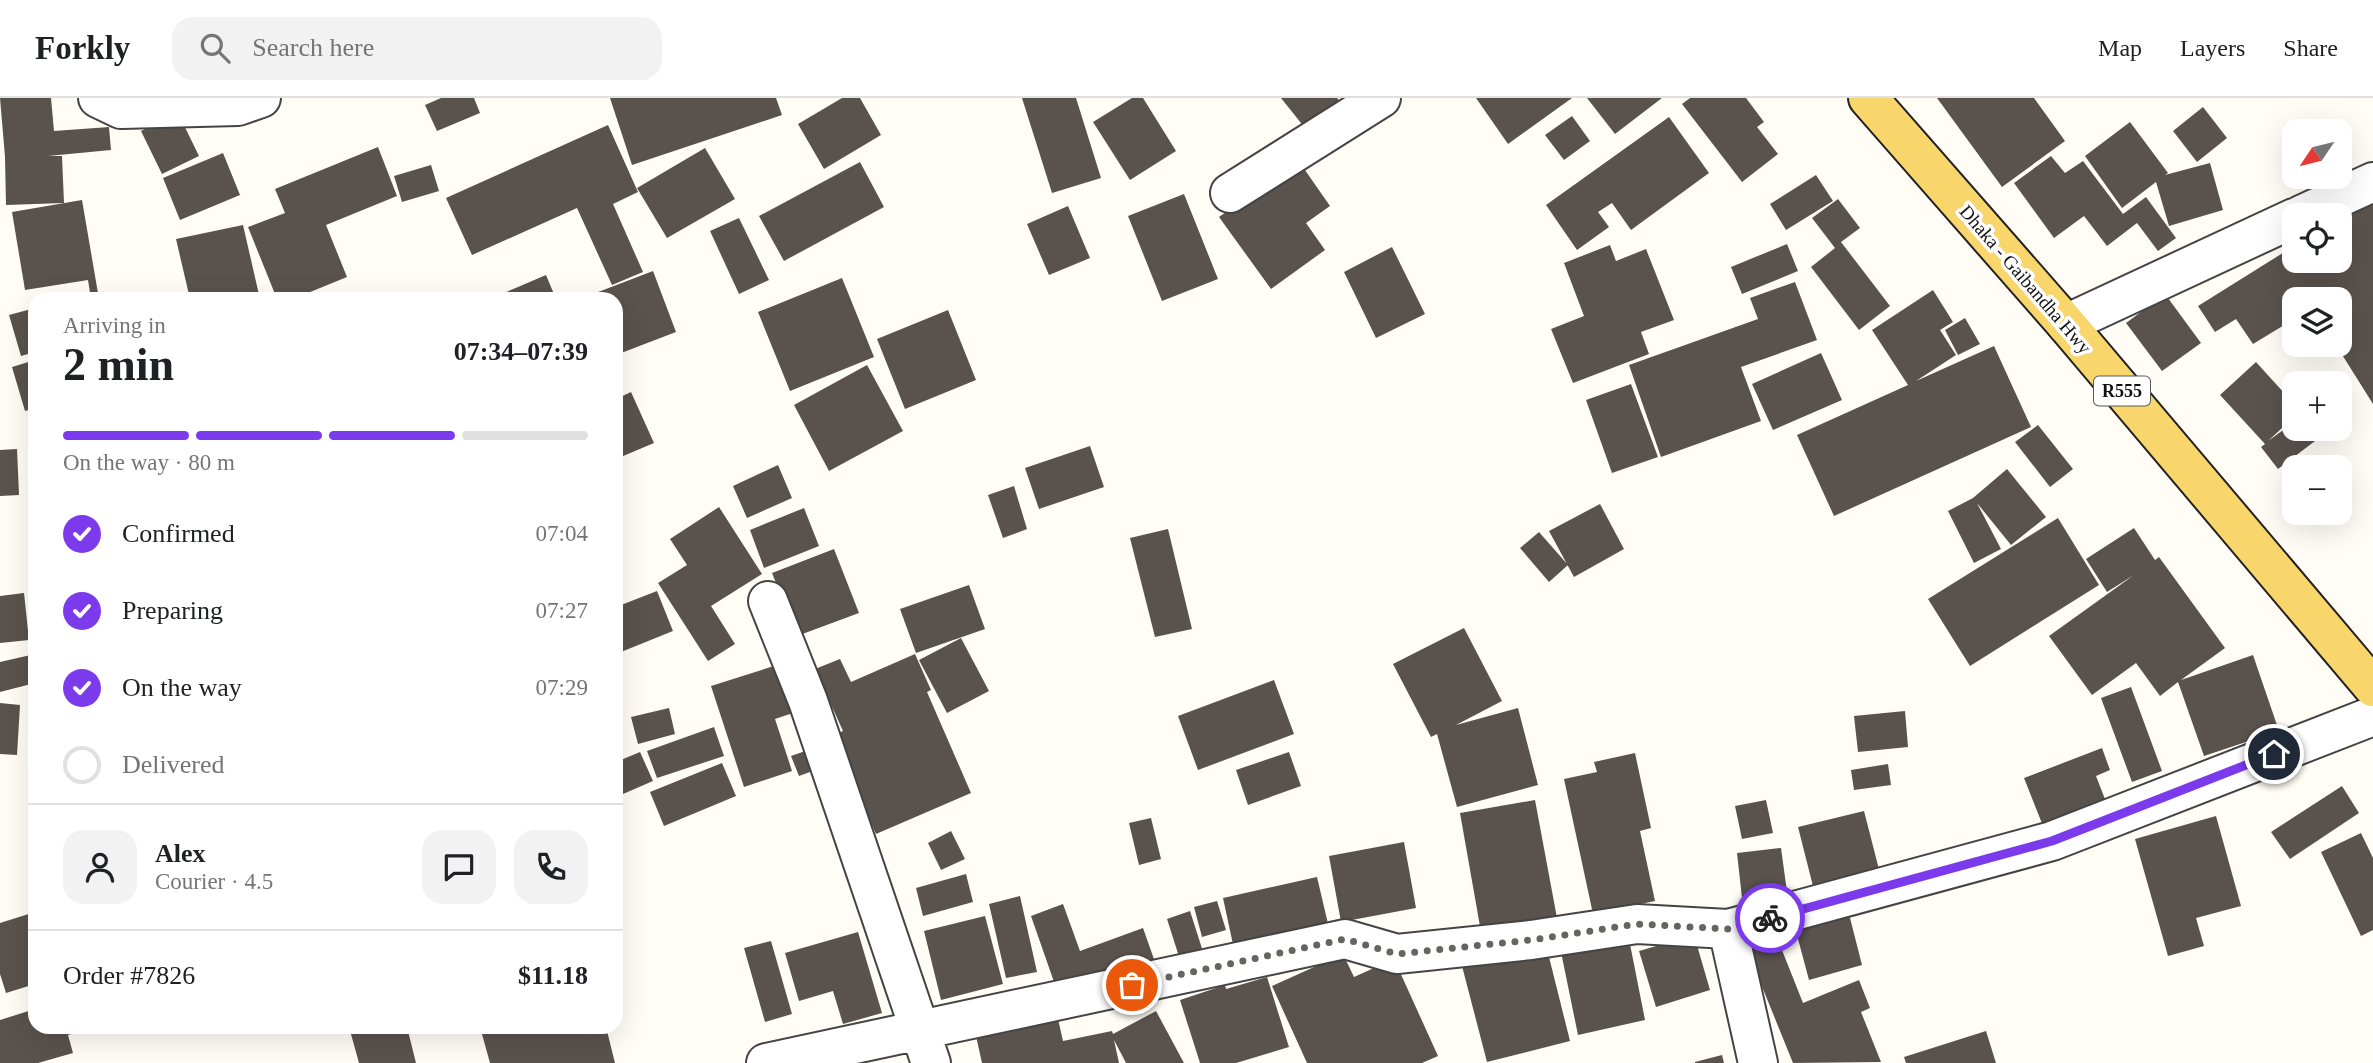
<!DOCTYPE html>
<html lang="en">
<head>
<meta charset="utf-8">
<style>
	:root { --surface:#fff; --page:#f2f2f2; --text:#202124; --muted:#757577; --line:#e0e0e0; --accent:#7c3aed }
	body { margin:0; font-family:Georgia,serif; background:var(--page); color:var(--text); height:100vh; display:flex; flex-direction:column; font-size:26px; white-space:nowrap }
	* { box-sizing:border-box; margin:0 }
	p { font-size:23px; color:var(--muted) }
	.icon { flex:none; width:38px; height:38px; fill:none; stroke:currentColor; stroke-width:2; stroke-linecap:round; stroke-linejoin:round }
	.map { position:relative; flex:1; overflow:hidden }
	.panel { position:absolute; left:28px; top:194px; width:595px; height:742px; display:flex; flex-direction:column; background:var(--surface); border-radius:21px; box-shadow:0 7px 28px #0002 }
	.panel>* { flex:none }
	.needle { width:46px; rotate:235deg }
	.buttons { position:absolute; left:2282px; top:21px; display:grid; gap:14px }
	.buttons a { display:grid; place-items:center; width:70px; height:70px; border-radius:14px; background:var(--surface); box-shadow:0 7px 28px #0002; font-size:35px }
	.pin { position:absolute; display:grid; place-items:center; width:60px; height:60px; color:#fff; margin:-30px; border:4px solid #fff; border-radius:50%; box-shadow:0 2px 7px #0007 }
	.courier { position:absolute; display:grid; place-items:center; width:70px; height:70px; margin:-35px; border:5px solid #7c3aed; border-radius:50%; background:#fff; color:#222; box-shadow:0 2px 9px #0007 }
	.headline em { font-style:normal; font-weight:600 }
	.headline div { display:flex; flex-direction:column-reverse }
	.headline { display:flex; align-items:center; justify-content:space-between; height:119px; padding:0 35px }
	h1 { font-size:46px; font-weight:600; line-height:52px }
	.bar { display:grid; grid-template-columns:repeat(4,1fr); gap:10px 7px; align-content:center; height:84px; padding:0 35px }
	.bar i { height:9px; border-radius:5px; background:var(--line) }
	.bar .active { background:var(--accent) }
	.bar p { grid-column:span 4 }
	.line { display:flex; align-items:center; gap:18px; padding:0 35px; border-top:2px solid var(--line) }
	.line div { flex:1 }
	.round { display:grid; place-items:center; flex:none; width:74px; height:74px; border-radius:21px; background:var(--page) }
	ol { padding:0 35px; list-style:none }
	li { display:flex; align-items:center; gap:21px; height:77px }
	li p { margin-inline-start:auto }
	li .icon { padding:7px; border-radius:50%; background:var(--accent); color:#fff; stroke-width:4 }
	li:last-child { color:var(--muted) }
	li i { width:38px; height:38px; border:4px solid var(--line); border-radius:50% }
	header { display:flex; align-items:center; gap:42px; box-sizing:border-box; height:98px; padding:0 35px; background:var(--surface); border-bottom:2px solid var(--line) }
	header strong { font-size:33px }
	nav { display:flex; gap:38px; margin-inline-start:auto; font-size:24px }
	.search { width:490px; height:63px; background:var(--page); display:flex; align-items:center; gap:18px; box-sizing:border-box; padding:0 24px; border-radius:21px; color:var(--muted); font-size:26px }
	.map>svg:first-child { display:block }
</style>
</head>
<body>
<header>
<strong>Forkly</strong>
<div class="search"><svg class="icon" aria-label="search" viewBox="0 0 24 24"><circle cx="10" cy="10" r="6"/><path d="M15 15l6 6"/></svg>Search here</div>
<nav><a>Map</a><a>Layers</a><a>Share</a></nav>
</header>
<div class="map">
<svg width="2373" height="965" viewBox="0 0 2373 965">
	<rect width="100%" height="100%" fill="#fffdf5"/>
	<path fill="#5a524d" d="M0 0H51L54 33 109 29 111 52 48 58H62L64 105 6 107 5 59Z
		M441 0H474L480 15 437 33 425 7Z
		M610 0H776L782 17 632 67Z
		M842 0H860L881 37 824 71 798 26Z
		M1022 0H1076L1101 80 1052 95Z
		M1132 0H1143L1176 53 1130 82 1093 24Z
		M1281 0H1337L1340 3 1305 30Z
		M1476 0H1572L1508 46Z
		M1587 0H1662L1615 36Z
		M1690 0H1746L1764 24 1757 29 1778 56 1742 84 1682 6Z
		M1937 0H2034L2065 43 2002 89Z
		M2203 9 2227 40 2197 64 2173 33Z
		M178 15 199 58 162 76 141 33Z
		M1572 18 1590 43 1564 62 1545 37Z
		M1669 19 1709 75 1631 132 1612 105 1598 114 1609 129 1577 152 1546 107Z
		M2130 24 2168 75 2165 77 2210 65 2223 112 2169 128 2156 84 2122 110 2085 58Z
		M608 27 638 94 613 106 643 174 612 187 577 110 472 157 446 100Z
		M378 49 397 98 326 127 347 179 293 201H277L248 129 285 115 275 91Z
		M705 50 735 101 667 140 637 90Z
		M223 55 240 97 180 122 163 80Z
		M2051 58 2065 75 2083 63 2123 116 2146 99 2176 140 2158 153 2137 125 2107 148 2084 118 2054 140 2014 85Z
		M1298 62 1330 108 1306 125 1325 152 1271 191 1219 119Z
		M860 64 884 109 784 163 759 118Z
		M431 67 439 93 402 104 394 78Z
		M1816 77 1833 103 1786 132 1770 106Z
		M1184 96 1218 181 1162 203 1128 118Z
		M2373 99V306L2336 247H2340V201H2294V221L2253 246 2236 221 2215 234 2198 208 2294 148V163H2340V120Z
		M1838 101 1860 130 1841 144 1890 208 1859 232 1811 169 1835 150 1812 120Z
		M82 102 99 201H91L88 182 25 192 12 114Z
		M1068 108 1090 160 1049 177 1027 126Z
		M739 120 769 182 739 196 710 133Z
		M243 127 260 201H190L176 141Z
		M1787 146 1798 173 1742 196 1731 169Z
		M1610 147 1616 163 1646 151 1674 222 1641 234 1649 256 1573 285 1551 231 1584 218 1564 165Z
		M1392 149 1425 216 1376 240 1344 174Z
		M653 173 676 234 616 257V201H580Z
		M546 177 556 201H490Z
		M842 180 874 259 790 293 758 214Z
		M1795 184 1817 242 1741 269 1761 323 1661 359 1629 267 1758 221 1750 200Z
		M1933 192 1953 224 1940 232 1956 257 1916 283 1994 248 2031 329 1834 418 1797 337 1908 287 1872 232Z
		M2165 196 2201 245 2162 273 2126 225Z
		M35 210V254L21 258 9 217Z
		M948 212 976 282 905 311 877 241Z
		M1965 220 1980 246 1958 257 1945 232Z
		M1821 255 1842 302 1773 332 1752 286Z
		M35 262V310L25 313 12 269Z
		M2256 264 2294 306V319L2268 343 2294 324V331H2312L2319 340 2278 371 2261 349 2265 346 2220 297Z
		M867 267 903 333 829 373 794 307Z
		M1631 286 1658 359 1612 375 1586 302Z
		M631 294 654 345 616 361V301Z
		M2038 327 2073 371 2050 389 2015 344Z
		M1090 348 1104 389 1039 411 1025 370Z
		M17 351 19 397 0 398V352Z
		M778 367 792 400 747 420 733 388Z
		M2007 371 2046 419 2011 447 1977 405 2001 451 1974 465 1948 413 1973 400Z
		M1014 388 1027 431 1003 440 988 397Z
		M1600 406 1624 451 1574 479 1549 433Z
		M719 409 762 476 711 508 735 546 708 563 658 485 687 467 670 441Z
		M804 410 819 448 764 470 750 432Z
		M2058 420 2099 487 1970 568 1928 501Z
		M2134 430 2155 462 2159 459 2225 550 2181 582 2253 557 2279 633 2204 658 2178 584 2160 598 2136 565 2092 597 2049 538 2134 477 2107 494 2086 461Z
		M1168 431 1192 531 1155 539 1130 440Z
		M1539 434 1568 467 1549 484 1520 450Z
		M834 451 859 515 797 538 772 475Z
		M969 487 985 531 916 555 900 511Z
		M657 493 673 533 616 556V509Z
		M24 495 29 542 0 545V498Z
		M1464 530 1502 603 1456 627 1518 610 1538 687 1457 709 1437 636 1431 639 1393 566Z
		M961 540 989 593 947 615 919 562Z
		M35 556V585L0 594V564Z
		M915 556 931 592 927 594 971 695 876 736 832 638 843 633 815 571 840 561 851 584Z
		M777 567 793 615 775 621 792 673 744 689 711 588Z
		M1274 582 1294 636 1198 672 1178 618Z
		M2131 589 2162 673 2132 684 2101 600Z
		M0 605 20 607 17 657 0 656Z
		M669 610 675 636 638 646 631 619Z
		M1905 613 1908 649 1858 654 1854 618Z
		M714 629 724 658 657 680 647 653Z
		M814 650 821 670 799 678 791 658Z
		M2102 650 2110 672 2096 678 2110 714 2047 738 2024 680Z
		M640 654 653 683 616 699V664Z
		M1289 654 1301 688 1248 707 1236 672Z
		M1635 655 1651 730 1640 733 1655 803 1593 816 1564 681 1597 674 1594 664Z
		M722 665 736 698 664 728 650 694Z
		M1888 666 1891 687 1854 692 1851 672Z
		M2342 688 2359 715 2290 761 2271 734Z
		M1535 702 1557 820 1481 834 1460 715Z
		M1766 702 1773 735 1742 741 1735 708Z
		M1864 713 1882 783 1816 800 1798 729Z
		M2216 718 2241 808 2196 820 2204 848 2168 858 2135 741Z
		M1151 720 1161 761 1139 767 1129 725Z
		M951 733 965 761 941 772 928 745Z
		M2361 735 2373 760V832L2361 838 2321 754Z
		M1404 744 1416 810 1341 824 1329 758Z
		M1781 750 1787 794 1742 800 1737 755Z
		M966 776 973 804 923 818 916 790Z
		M1317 779 1329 830 1234 851 1223 800Z
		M1020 798 1037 874 1006 880 989 806Z
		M1217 803 1226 832 1202 839 1194 809Z
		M1063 806 1080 853 1143 830 1161 881 1061 904 1031 818Z
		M1848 812 1862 867 1809 882 1794 826Z
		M1190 813 1206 863 1183 871 1167 821Z
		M35 814V886L6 895 0 876V825Z
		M985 818 1003 886 941 902 924 833Z
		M858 834 882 915 843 926 833 893 799 903 785 855Z
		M1694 837 1710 892 1656 909 1639 853Z
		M1776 837 1803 905 1859 882 1870 910 1861 914 1881 964 1793 965 1746 849Z
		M1629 841 1645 922 1578 937 1561 854Z
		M771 843 792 916 765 924 744 850Z
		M1546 847 1570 943 1487 964 1462 868Z
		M1343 856 1354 879 1394 861 1438 958 1422 965H1307L1272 888Z
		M1267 879 1289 949 1236 965H1200L1180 902 1225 887 1226 891Z
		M35 911V929L91 930 68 937 73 955 38 965H0V922Z
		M1056 912 1063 943 1112 933 1113 936 1156 913 1184 965H1126L1114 942 1119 965H982L974 929Z
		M349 929H407L416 965H359Z
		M480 929H606L615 965H490Z
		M1986 933 1996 965H1906L1904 959Z
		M1722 957 1724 965H1695V964Z"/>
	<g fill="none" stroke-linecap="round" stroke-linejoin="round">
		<defs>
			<path id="minor" d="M98 0 121 11 238 8 261 0
				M1230 95 1381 0
				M2301 117 2373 84
				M2066 226 2294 120
				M768 503 808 603 931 965
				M1728 831 1758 965
				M766 965 1345 841 1397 856 1531 842 1637 826 1728 831 2052 743 2373 618"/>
			<path id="primary" d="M1868 0 2066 226 2373 589"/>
		</defs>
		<use href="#minor" stroke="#444" stroke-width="42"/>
		<use href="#primary" stroke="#222" stroke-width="42"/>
		<use href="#minor" stroke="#fff" stroke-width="38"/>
		<use href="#primary" stroke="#f9d66b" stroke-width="38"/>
	</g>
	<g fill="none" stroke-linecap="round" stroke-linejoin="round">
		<path stroke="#646461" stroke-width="7" stroke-dasharray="0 12.6" d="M1132 887 1345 841 1397 856 1531 842 1637 826 1728 831 1770 820"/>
		<path stroke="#7c3aed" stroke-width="9" d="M1770 820 2052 743 2274 656"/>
	</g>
	<g text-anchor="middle" stroke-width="7" stroke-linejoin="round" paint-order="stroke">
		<rect fill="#fff" stroke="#585858" stroke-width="2" x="2094" y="278.5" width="56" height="29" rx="5"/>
		<g font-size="18" font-weight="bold" fill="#111">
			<text x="2122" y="299">R555</text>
		</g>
		<g font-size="19" fill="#111" stroke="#fff">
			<text transform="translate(2026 181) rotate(49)" y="7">Dhaka - Gaibandha Hwy</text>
		</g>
	</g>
</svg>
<div class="buttons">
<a><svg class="needle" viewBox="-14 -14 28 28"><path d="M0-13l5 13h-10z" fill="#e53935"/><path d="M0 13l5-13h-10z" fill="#757577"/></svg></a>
<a><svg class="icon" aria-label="locate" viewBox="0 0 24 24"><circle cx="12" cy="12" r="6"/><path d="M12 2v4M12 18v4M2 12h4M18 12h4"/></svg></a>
<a><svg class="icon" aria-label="layers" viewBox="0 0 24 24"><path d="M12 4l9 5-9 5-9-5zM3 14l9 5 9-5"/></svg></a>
<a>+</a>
<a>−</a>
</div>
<div class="pin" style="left:1132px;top:887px;background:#ea580c"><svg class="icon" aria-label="bag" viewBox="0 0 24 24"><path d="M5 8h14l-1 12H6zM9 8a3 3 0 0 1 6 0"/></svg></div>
<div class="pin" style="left:2274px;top:656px;background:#1f2937"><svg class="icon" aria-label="home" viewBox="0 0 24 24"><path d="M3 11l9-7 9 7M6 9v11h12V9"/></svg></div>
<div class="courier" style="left:1770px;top:820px"><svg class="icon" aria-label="bike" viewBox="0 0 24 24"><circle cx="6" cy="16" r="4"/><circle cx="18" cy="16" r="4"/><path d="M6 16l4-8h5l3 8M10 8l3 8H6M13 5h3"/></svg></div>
<section class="panel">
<div class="headline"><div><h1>2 min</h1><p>Arriving in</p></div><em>07:34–07:39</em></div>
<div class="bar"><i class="active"></i><i class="active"></i><i class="active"></i><i></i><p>On the way · 80 m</p></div>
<ol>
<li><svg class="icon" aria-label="check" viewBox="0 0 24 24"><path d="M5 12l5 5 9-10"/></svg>Confirmed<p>07:04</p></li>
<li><svg class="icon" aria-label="check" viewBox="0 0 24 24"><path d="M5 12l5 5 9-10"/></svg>Preparing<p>07:27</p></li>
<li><svg class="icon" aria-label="check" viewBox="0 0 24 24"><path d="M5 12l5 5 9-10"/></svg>On the way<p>07:29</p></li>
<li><i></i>Delivered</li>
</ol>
<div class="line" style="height:126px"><a class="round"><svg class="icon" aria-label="person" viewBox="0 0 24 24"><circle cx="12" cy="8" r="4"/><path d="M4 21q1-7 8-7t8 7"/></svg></a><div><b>Alex</b><p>Courier · 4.5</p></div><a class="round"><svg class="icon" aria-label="chat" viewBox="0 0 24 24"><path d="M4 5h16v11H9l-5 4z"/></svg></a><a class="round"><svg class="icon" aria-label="phone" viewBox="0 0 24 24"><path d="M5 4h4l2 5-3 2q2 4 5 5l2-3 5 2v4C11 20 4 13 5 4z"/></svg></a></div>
<div class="line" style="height:91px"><div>Order #7826</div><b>$11.18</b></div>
</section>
</div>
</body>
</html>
